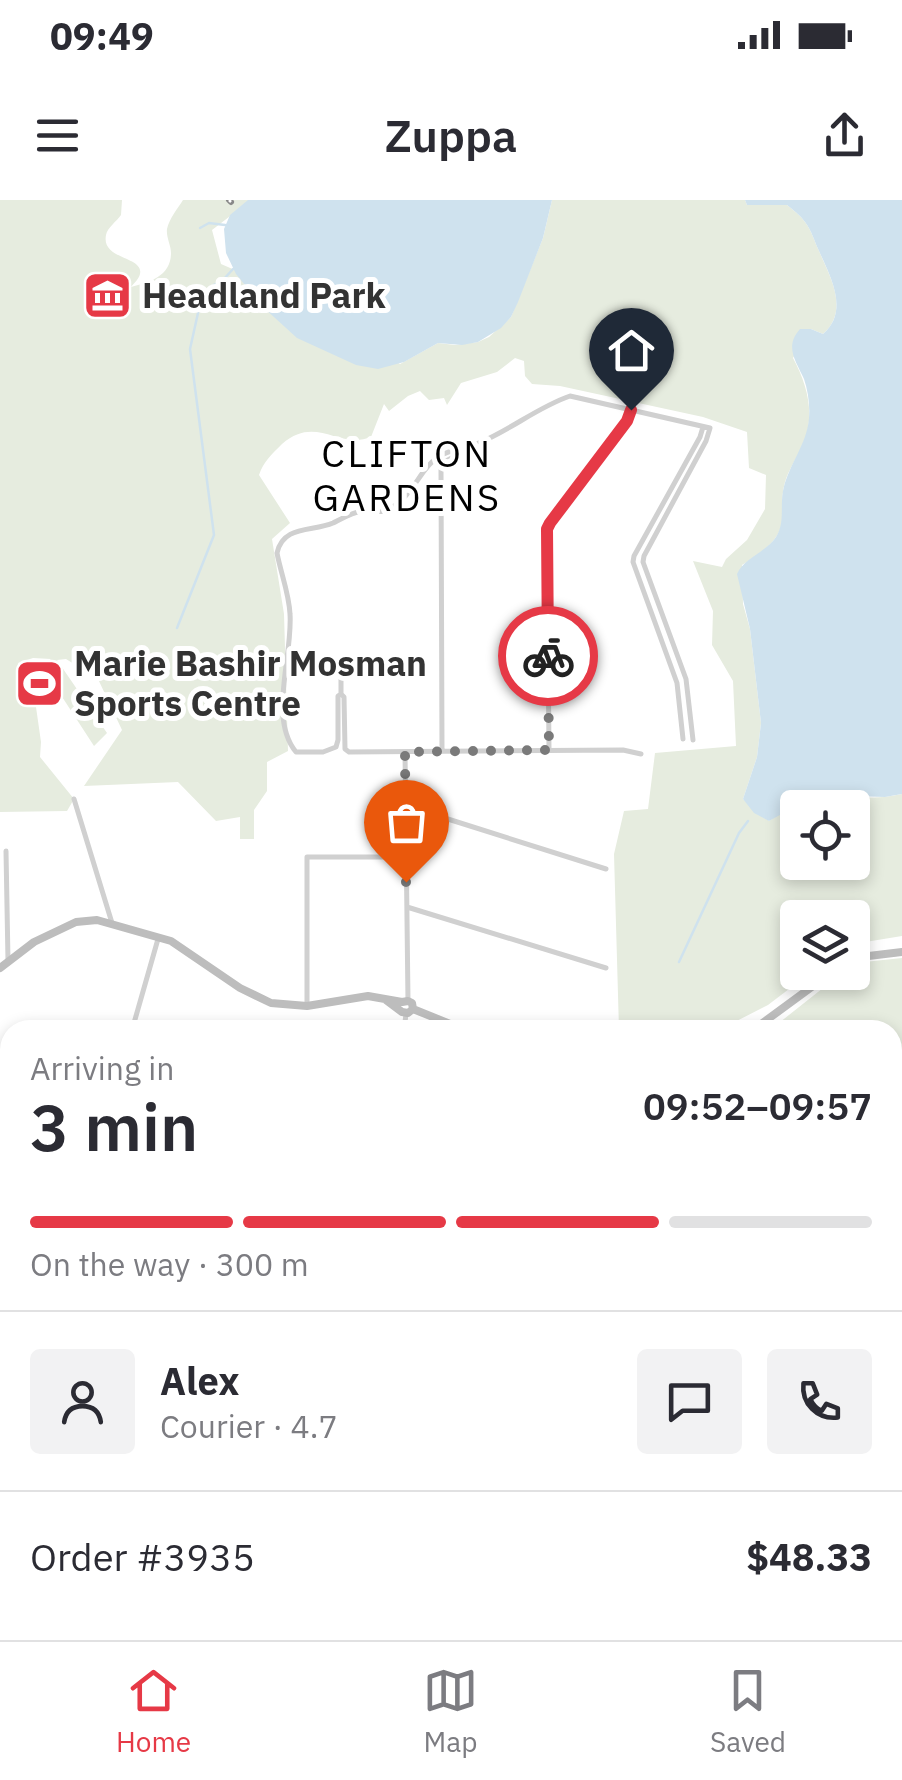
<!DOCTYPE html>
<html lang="en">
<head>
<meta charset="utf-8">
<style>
	:root { --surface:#fff; --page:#f2f2f3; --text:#2b2b33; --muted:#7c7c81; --line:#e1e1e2; --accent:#e63946 }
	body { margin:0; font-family:"IBM Plex Sans",sans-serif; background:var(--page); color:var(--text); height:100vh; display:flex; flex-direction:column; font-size:38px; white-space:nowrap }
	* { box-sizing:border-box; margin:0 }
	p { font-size:32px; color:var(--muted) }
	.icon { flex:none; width:55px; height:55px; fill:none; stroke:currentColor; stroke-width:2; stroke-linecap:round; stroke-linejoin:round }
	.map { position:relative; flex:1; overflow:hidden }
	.drawer { position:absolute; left:0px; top:820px; width:902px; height:620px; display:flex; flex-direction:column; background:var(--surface); border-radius:30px 30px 0 0; box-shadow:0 5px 15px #0003 }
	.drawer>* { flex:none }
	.fabs { position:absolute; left:780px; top:590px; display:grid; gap:20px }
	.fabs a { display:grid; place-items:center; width:90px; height:90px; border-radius:10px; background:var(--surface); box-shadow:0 5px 15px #0003; font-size:50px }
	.pin { position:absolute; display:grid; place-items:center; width:85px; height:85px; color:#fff; margin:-102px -42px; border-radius:50% 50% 50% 0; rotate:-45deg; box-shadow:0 0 10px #0007 }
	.pin .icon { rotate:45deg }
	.courier { position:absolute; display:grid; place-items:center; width:100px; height:100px; margin:-50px; border:8px solid #e63946; border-radius:50%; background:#fff; color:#222; box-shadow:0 2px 12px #0007 }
	.head em { font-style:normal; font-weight:600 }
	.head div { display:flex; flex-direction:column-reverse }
	.head { display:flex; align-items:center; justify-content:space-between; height:170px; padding:0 30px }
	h1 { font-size:65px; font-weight:600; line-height:75px }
	.bar { display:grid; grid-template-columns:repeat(4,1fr); gap:15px 10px; align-content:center; height:120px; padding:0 30px }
	.bar i { height:12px; border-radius:8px; background:var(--line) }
	.bar .selected { background:var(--accent) }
	.bar p { grid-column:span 4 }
	.line { display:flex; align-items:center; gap:25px; padding:0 30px; border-top:2px solid var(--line) }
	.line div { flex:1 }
	.round { display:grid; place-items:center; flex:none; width:105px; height:105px; border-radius:10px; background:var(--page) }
	.status { display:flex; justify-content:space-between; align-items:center; height:70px; padding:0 50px; background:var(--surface); direction:ltr }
	.status svg { height:28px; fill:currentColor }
	header { display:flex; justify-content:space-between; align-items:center; height:130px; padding:0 30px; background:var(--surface); font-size:45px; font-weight:600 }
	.dock { display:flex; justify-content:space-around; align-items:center; height:140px; border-top:2px solid var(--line); background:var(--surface); font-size:28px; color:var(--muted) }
	.dock a { display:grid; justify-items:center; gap:5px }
	.dock .selected { color:var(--accent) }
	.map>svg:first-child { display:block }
</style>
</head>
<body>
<div class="status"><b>09:49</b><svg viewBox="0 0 49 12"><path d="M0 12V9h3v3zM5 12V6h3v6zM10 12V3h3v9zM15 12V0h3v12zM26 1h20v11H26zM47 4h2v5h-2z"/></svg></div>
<header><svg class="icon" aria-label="menu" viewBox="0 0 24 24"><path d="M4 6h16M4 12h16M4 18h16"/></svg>Zuppa<svg class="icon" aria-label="share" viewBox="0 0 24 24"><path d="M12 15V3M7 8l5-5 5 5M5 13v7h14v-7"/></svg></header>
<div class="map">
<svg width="902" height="1440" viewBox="0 0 902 1440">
	<rect width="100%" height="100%" fill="#fff"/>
	<path fill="#e6ecdf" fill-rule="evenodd" d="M0 0H122L121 15C117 21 107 28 106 35 101 60 144 56 140 74 139 79 134 83 131 87 150 82 171 76 171 53 171 45 166 37 167 29 169 19 178 8 183 0H251L212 30 221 64 244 74 400 164 438 143 455 145 478 142 489 137 511 117 543 38 552 0H745L747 5H787C793 10 800 15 805 22 812 31 814 41 819 51 830 77 850 110 823 134L811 129 793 158C808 186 816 217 802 247 796 259 789 269 785 282 781 295 783 307 782 321 780 342 758 355 742 365L743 404 750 429 761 523 757 557 743 599 769 621C780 614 791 604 804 601 836 593 870 602 902 594V736L853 744 852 718H798V772L810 773 768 805 719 830H619L614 654 624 611 648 609 655 553 736 546 733 481 712 445 713 411 693 361 722 367 726 359 747 340 765 309 766 275 749 268 747 232 703 217 560 186 532 184 525 176 524 161 515 158 497 172 461 183 447 205 444 198 429 200 420 191 408 196 389 211 384 204 371 237C339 250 316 214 282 244 271 255 264 261 259 275L290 323 272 339 284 414 288 551 267 562V591L254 610V639H240V617L216 621 178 582 84 586 122 530 98 479 66 459 57 460 107 533 94 546 42 466 51 459 33 458 18 463 34 493 41 542 40 557 74 599 67 611 0 612ZM798 608H852V662H798Z
		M902 758V1330L893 1331 892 830H770L842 773 852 772 853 765 855 763Z
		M511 1430H584L583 1440H513Z"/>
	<path fill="#cfe2ee" d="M248 0H552L543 38 518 102 511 117 501 128 478 142 462 145 438 143 404 162 378 169 356 165 297 138 263 107 236 74 226 53 224 29 230 15Z
		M745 0H902V594L885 597 853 596 807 600 769 621 754 613 743 599 757 557 761 523 750 429 737 374C744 358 765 353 776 337 785 323 780 307 783 291 788 265 807 245 809 218 810 204 808 191 804 179 796 161 784 147 800 129H811L823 134C850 111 830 76 819 51 814 41 812 31 805 22 800 15 793 10 787 5H747Z
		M902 1337V1440H583L585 1430H892L893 1338Z"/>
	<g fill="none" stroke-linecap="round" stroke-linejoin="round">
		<path stroke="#cfe2ee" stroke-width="2.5" d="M200 28 209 23 225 25
			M177 428 214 335 190 149 202 95 212 86 223 80 233 69
			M679 762 739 633 748 621"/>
		<path stroke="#d0d0d0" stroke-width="5" d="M341 467V494
			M683 539 677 483 633 362 634 356 700 237 703 227
			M549 550 547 329 550 323 627 221 631 210
			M442 551 441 269 444 262 473 247
			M405 552 408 801
			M641 554 623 550 349 552 345 549 344 497 341 494 338 496V540L336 547 323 552H296C268 518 293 456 290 414 289 393 281 374 277 353 283 325 312 332 333 323 341 319 353 312 362 311 369 310 376 313 384 311 412 301 419 269 438 257 452 248 467 249 481 242 512 229 538 207 570 196L710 228 706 241 644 356 643 362 686 479 693 540
			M74 599 112 723
			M405 615 432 614 606 669
			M6 651 8 761
			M407 707 606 768
			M307 805V657H406
			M132 830 158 739
			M404 830 406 814
			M0 860H10
			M0 1186H10
			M370 1430 375 1440
			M508 1430 509 1440"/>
		<path stroke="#bdbdbd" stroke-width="8" d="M852 758 902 752
			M0 768 34 742 76 722 97 720 171 741 240 788 271 803 307 806 368 796 402 802 408 801 412 803 413 809
			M386 800 402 812 408 813 413 809
			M413 809 465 830
			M753 830 832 772
			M0 986H10
			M0 1347 10 1350
			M156 1430 169 1440"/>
		<defs>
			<path id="rail" d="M229 0 231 2"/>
		</defs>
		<use href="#rail" stroke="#888" stroke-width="6"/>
		<use href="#rail" stroke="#fff" stroke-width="2.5" stroke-dasharray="8" stroke-linecap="butt"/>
	</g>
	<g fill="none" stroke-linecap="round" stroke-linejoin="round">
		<path stroke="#7a7a7a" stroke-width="10" stroke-dasharray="0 18" d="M406 682 405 552 549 550 548 456"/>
		<path stroke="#e63946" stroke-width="12" d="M548 456 547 329 550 323 627 221 631 210"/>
	</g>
	<defs>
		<symbol id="museum-square" viewBox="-11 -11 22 22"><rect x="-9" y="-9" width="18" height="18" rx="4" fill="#e63946" stroke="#fff"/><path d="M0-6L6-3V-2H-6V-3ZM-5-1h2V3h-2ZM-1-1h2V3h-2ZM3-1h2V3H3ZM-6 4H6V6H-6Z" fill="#fff"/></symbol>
		<symbol id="stadium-square" viewBox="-11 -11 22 22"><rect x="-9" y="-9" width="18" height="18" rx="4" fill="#e63946" stroke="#fff"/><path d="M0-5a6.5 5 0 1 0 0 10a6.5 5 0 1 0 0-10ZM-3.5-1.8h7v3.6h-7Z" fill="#fff"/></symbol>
	</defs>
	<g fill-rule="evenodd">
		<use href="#museum-square" x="80" y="68" width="55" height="55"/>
		<use href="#stadium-square" x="12" y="456" width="55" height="55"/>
	</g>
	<g text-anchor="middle" stroke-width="10" stroke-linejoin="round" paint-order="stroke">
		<g font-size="35" font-weight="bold" fill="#333" stroke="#fff" text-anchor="start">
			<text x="142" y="108">Headland Park</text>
			<text x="74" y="476">Marie Bashir Mosman<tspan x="74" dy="40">Sports Centre</tspan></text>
		</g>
		<g font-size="38" letter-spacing="2.5" fill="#000" stroke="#fff">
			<text x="407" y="267">CLIFTON<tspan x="407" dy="44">GARDENS</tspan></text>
		</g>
	</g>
</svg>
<div class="fabs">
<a><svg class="icon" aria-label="locate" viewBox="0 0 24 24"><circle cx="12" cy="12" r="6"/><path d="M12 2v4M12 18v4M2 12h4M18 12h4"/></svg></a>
<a><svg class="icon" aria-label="layers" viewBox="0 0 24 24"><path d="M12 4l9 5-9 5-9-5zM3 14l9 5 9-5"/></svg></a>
</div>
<div class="pin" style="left:406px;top:682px;background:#ea580c"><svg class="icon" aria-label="bag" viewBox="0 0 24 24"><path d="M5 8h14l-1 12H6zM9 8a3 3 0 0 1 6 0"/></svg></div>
<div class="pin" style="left:631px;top:210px;background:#1f2937"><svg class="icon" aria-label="home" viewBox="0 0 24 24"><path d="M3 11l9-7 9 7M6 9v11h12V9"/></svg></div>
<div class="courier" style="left:548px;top:456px"><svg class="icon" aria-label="bike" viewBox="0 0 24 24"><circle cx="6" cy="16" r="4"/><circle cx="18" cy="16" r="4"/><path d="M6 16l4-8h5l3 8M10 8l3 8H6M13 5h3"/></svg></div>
<section class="drawer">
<div class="head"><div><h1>3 min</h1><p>Arriving in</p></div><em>09:52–09:57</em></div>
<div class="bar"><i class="selected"></i><i class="selected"></i><i class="selected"></i><i></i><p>On the way · 300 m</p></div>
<div class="line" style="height:180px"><a class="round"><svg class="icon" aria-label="person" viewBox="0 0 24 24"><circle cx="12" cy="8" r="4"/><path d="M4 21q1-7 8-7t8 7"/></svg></a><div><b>Alex</b><p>Courier · 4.7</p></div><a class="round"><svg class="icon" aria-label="chat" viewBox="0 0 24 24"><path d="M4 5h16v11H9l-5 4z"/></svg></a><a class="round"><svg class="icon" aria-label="phone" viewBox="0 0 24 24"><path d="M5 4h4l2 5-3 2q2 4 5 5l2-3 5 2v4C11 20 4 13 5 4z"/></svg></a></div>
<div class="line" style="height:130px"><div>Order #3935</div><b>$48.33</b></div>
</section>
</div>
<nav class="dock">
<a class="selected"><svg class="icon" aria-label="home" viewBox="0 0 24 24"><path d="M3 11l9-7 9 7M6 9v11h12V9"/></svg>Home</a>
<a><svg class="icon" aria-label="map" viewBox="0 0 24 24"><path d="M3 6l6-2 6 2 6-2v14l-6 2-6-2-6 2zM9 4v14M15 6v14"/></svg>Map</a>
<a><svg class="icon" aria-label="saved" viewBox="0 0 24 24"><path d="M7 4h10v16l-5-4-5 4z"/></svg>Saved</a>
</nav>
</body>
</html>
